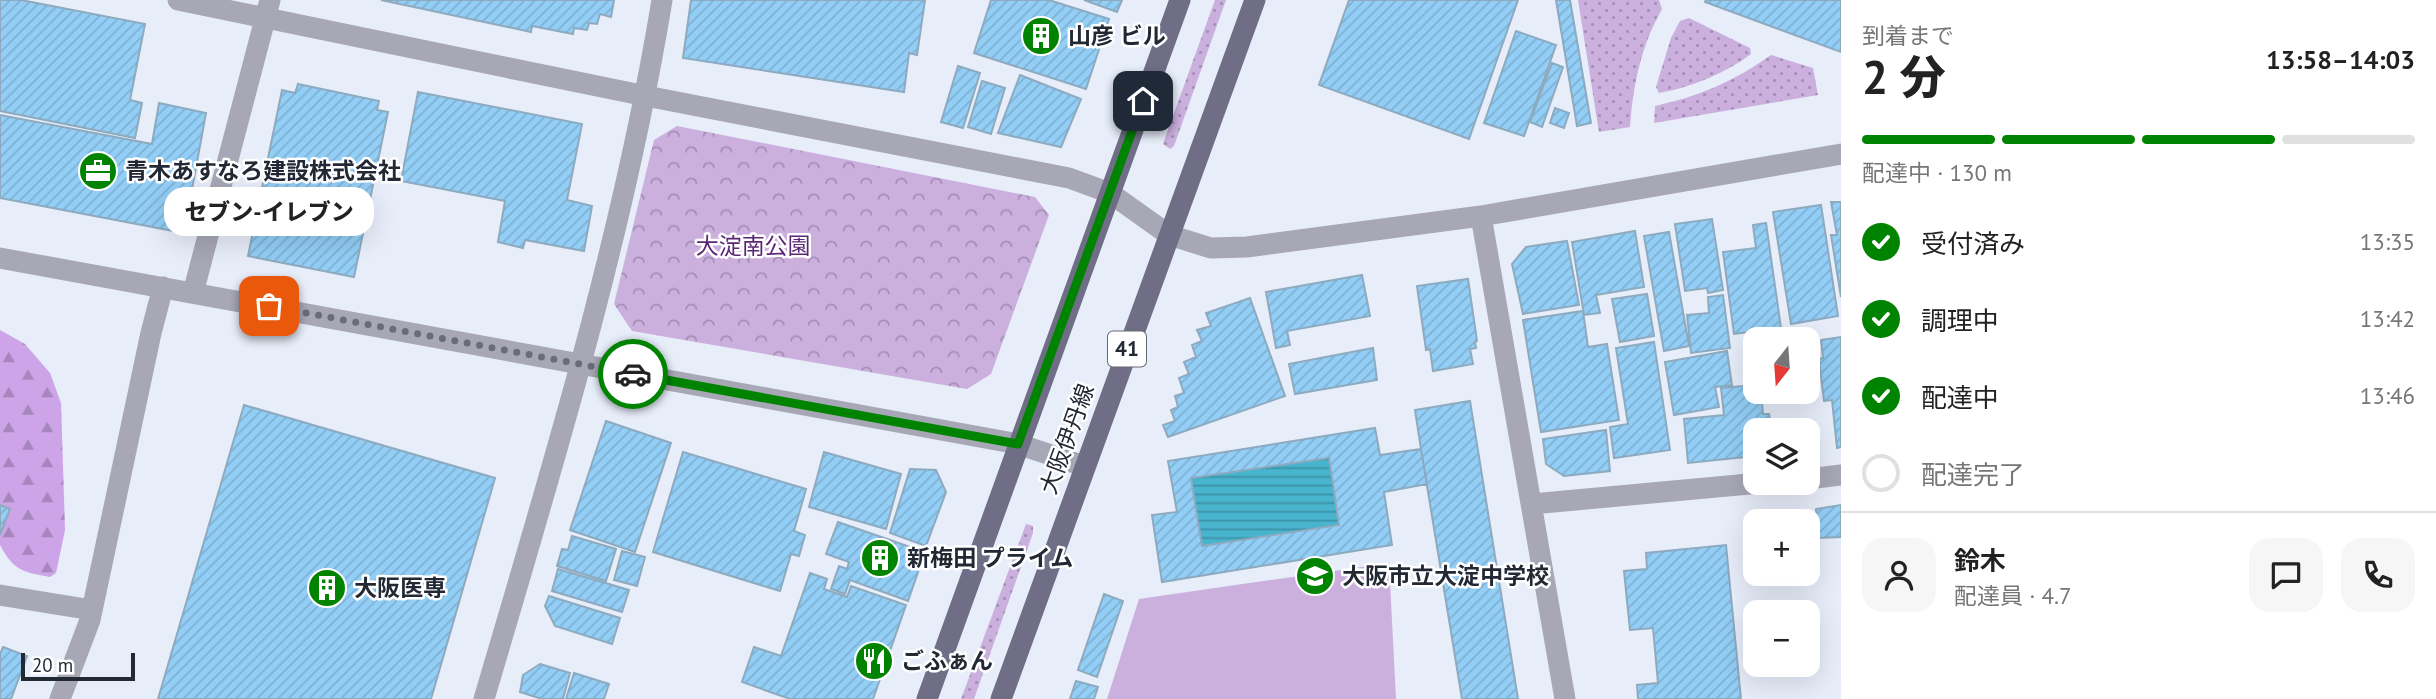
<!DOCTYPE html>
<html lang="ja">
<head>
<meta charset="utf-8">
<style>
	:root { --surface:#fff; --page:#f6f6f6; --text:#222; --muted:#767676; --line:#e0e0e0; --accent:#008300 }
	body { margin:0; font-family:"PT Sans","Noto Sans JP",sans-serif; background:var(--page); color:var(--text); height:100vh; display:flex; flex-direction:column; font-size:26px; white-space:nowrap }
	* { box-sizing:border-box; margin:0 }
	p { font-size:23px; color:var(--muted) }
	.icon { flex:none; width:38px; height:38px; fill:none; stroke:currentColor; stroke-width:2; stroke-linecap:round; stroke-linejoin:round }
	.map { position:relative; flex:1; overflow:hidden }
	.drawer { display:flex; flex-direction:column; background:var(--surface); width:595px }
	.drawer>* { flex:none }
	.needle { width:46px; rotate:197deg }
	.tools { position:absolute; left:1743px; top:327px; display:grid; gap:14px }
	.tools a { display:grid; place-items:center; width:77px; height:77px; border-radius:14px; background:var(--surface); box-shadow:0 7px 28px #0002; font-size:35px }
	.scale { position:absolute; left:21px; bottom:18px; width:114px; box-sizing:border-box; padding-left:7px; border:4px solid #232934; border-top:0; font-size:19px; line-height:24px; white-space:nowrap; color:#232934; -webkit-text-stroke:5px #fff; paint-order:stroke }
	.pin { position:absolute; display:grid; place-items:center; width:60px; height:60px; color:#fff; margin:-30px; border-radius:14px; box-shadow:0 4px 10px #0006 }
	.courier { position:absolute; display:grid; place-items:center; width:70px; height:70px; margin:-35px; border:5px solid #008300; border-radius:50%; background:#fff; color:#222; box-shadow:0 2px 9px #0007 }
	.bubble { position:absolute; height:49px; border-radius:21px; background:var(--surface); box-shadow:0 7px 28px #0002; font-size:23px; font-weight:800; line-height:49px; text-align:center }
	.overview em { font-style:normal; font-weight:800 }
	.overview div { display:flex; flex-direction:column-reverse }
	.overview { display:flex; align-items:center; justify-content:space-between; height:119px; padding:0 21px }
	h1 { font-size:46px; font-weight:800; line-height:52px }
	.bar { display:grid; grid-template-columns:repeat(4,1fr); gap:10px 7px; align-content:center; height:84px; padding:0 21px }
	.bar i { height:9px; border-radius:5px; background:var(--line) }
	.bar .current { background:var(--accent) }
	.bar p { grid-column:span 4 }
	.line { display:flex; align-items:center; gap:18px; padding:0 21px; border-top:2px solid var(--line) }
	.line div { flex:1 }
	.round { display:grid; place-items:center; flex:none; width:74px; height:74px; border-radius:21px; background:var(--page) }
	ol { padding:0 21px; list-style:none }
	li { display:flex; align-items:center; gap:21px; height:77px }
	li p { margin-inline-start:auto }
	li .icon { padding:7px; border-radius:50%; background:var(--accent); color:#fff; stroke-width:4 }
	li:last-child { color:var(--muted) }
	li i { width:38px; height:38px; border:4px solid var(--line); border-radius:50% }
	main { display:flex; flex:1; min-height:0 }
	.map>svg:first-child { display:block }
</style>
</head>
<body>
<main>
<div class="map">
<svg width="1841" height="699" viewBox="0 0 1841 699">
	<defs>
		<pattern id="grass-dots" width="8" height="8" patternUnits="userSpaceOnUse" patternTransform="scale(1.75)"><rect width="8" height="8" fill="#cbafdd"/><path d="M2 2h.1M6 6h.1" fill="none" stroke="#a48eb4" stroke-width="1.8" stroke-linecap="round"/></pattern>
		<pattern id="forest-firs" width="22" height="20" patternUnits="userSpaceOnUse" patternTransform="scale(1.75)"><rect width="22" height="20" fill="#cda4e7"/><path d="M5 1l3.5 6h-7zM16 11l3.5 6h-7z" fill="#a686bc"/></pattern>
		<pattern id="park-crowns" width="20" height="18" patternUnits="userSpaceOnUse" patternTransform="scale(1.75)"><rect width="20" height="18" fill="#cbafdd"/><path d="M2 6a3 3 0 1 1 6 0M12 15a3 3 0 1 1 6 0" fill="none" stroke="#a48eb4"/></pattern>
		<pattern id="water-rules" width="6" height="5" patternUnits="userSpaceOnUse" patternTransform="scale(1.75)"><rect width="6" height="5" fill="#48b4cd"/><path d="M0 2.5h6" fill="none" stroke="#3c92a7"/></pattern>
		<pattern id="building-hatch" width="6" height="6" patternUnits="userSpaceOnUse" patternTransform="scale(1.75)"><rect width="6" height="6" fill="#93cef6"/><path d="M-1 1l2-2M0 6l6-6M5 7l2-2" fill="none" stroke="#7eb1d4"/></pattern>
	</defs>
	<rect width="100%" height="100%" fill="#e7edf9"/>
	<path fill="url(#grass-dots)" d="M1215 0H1226L1174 146 1170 149 1163 144 1165 138Z
		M1578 0H1659L1662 9C1641 46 1633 85 1630 127L1599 132Z
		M1689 18 1750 48 1751 54C1724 74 1692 87 1659 93L1656 87 1671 38 1680 21Z
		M1771 55 1813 68 1818 95 1654 123 1655 106C1697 97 1735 81 1771 55Z
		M1026 524 1033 526V533L974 699H961Z"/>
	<path fill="url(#forest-firs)" d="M0 330 25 344 50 373 61 403 65 530 56 573 50 577C22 572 13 570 0 545Z"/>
	<path fill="url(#park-crowns)" d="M677 126 1035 197 1049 215 991 374 967 389 632 331 614 304 654 140Z"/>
	<path fill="#cbafdd" d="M1389 563 1396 699H1107L1139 599Z"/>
	<path fill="url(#water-rules)" d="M1329 458 1339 525 1202 546 1191 478Z"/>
	<path fill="url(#building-hatch)" stroke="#8daabf" stroke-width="2" fill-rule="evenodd" d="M0 0H21L145 24 130 100 142 103 135 138 0 111Z
		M381 0H614L611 17 600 14 597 24 589 23 587 30 574 28 573 34 532 26 531 32Z
		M691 0H925L917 55 909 53 904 92 683 58Z
		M991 0H1049L1109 19 1086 89 974 53Z
		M1084 0H1122L1117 12Z
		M1349 0H1518L1469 139 1319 85Z
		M1556 0H1570L1591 123 1577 126Z
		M1706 0H1841V52L1705 2Z
		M1516 31 1556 45 1524 136 1484 123Z
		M1552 63 1563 67 1542 127 1530 122Z
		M958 66 980 73 963 128 941 122Z
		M1020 75 1081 99 1061 147 998 133Z
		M982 81 1005 88 991 134 968 127Z
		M298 84 379 101 377 110 388 112 354 277 248 256 282 90 295 93Z
		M418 92 582 124 567 200 592 206 584 251 525 240 523 248 498 242 505 201 401 181Z
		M159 103 206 113 184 233 0 198V115L152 144Z
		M1555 108 1569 113 1564 128 1550 123Z
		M1831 202H1841V297L1831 235H1837Z
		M1821 205 1838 316 1791 324 1773 212Z
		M1712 219 1723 290 1708 293 1707 288 1685 291 1675 224Z
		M1766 223 1781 328 1734 334 1723 252 1756 248 1753 225Z
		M1635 231 1644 287 1596 295 1600 313 1584 315 1572 242Z
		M1669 232 1689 346 1664 351 1644 236Z
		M1567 241 1579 305 1523 314 1512 264 1526 247Z
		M1362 275 1370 316 1287 331 1290 345 1276 348 1266 292Z
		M1468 279 1477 341 1475 342 1476 348 1470 349 1473 364 1433 371 1430 349 1426 350 1417 286Z
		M1647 294 1654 336 1620 342 1612 299Z
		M1723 295 1730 348 1691 353 1687 315 1709 313 1708 297Z
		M1250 298 1285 396 1168 437 1163 425 1175 421 1171 410 1178 407 1175 396 1184 393 1179 378 1189 374 1184 362 1196 357 1192 345 1202 341 1197 330 1211 326 1206 313Z
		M1583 311 1588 347 1607 344 1619 420 1541 432 1523 320Z
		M1841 337V447L1837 448 1832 400 1824 401 1819 359 1823 358 1821 340Z
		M1654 342 1670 450 1614 458 1610 427 1628 424 1616 348Z
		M1810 345 1813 381H1808V346Z
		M1373 348 1377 380 1295 394 1289 364Z
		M1751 349H1755V380H1753Z
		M1727 351 1732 385 1715 387 1719 407 1674 415 1665 362Z
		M1755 385V392H1761L1763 414H1769L1772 430H1755V456L1688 463 1684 419 1724 415 1721 388Z
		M1470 401 1518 699H1462L1421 449 1415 410Z
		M244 405 495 478 431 699H158Z
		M606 421 671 443 635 552 570 530Z
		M1375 428 1380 455 1421 449 1427 484 1384 492 1392 545 1162 582 1152 515 1177 512 1168 461ZM1329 458 1339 525 1202 546 1191 478Z
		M1606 430 1610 471 1564 476 1546 464 1543 439Z
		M683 452 806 489 794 531 805 535 799 556 791 554 780 591 653 552Z
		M824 452 901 474 886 529 809 507Z
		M910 469 936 470 946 492 926 546 890 533Z
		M0 505 10 509 0 535Z
		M1841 505V537L1818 538 1816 509Z
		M838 522 925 552 908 601 850 580 845 594 831 589 839 566 847 569 849 562 826 554Z
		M572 536 616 549 606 581 557 566 562 549 568 550Z
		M1726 545 1741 699H1638L1637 685 1658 683 1653 628 1630 630 1624 571 1647 569 1646 553Z
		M622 551 645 557 637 586 614 580Z
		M558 569 629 590 622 612 552 591Z
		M810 573 827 579 824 589 847 597 851 586 906 605 873 699H790L742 682 754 647 781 656Z
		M1104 594 1123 601 1097 677 1078 670Z
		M549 596 620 618 612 644 555 626 545 606Z
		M3 647 27 656 11 699H0V654Z
		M540 664 570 673 563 699H542L520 692 523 675Z
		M574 673 609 684 604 699H566Z
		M1076 681 1098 687 1094 699H1070Z"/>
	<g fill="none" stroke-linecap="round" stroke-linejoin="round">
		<path stroke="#a8a7b5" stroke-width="21" d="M178 0 646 96 1069 178 1110 193 1169 235 1211 248 1247 247 1481 216 1841 154
			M1481 216 1565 699
			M0 258 1018 444 1084 466
			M193 293 270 0
			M1808 479 1841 475
			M1532 504 1760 483
			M0 595 92 610
			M60 699 90 620 151 333 163 287
			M484 699C552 468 623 238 662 0"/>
		<path stroke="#6f6e86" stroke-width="21" d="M927 699 1180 0
			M1001 699 1255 0"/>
	</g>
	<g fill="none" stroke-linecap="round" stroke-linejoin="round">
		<path stroke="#686e79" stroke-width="7" stroke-dasharray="0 12.6" d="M269 306 633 374"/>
		<path stroke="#008300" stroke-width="9" d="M633 374 1018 444 1143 101"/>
	</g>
	<defs>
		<symbol id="building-disc" viewBox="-11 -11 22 22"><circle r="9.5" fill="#008300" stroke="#fff"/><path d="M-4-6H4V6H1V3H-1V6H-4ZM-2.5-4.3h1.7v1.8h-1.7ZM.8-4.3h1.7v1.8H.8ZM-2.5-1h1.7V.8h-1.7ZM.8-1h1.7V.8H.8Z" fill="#fff"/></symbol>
		<symbol id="office-disc" viewBox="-11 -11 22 22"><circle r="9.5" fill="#008300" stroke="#fff"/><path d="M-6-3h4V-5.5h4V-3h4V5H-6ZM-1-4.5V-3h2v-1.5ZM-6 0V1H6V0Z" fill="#fff"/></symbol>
		<symbol id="school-disc" viewBox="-11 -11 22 22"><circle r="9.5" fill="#008300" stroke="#fff"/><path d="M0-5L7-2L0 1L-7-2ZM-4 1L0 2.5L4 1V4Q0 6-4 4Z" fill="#fff"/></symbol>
		<symbol id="restaurant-disc" viewBox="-11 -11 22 22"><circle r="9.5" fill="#008300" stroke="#fff"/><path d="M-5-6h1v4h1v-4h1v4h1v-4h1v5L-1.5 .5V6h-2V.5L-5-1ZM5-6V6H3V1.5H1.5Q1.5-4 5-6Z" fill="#fff"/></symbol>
	</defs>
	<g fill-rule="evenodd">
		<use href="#building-disc" x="1019" y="14" width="44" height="44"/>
		<use href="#office-disc" x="76" y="149" width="44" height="44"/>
		<use href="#building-disc" x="858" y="536" width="44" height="44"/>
		<use href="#school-disc" x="1293" y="554" width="44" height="44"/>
		<use href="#building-disc" x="305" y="566" width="44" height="44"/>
		<use href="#restaurant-disc" x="852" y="639" width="44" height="44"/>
	</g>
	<g text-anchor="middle" stroke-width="5" stroke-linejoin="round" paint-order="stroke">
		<rect fill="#fff" stroke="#656971" stroke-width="2" x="1108" y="331.5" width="38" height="35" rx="5"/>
		<g font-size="21" font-weight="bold" fill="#232934">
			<text x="1127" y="356">41</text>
		</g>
		<g font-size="23" font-weight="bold" fill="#232934" stroke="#fff" text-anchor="start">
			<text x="1068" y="44">山彦 ビル</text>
			<text x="125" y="179">青木あすなろ建設株式会社</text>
			<text x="907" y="566">新梅田 プライム</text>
			<text x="1342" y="584">大阪市立大淀中学校</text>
			<text x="354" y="596">大阪医専</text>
			<text x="901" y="669">ごふぁん</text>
		</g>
		<g font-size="23" fill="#5a2776" stroke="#fff">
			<text x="753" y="254">大淀南公園</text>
		</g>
		<g font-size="23" fill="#232934" stroke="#fff">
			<text transform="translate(1067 439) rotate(-70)" y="8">大阪伊丹線</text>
		</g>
	</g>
</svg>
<div class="tools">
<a><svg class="needle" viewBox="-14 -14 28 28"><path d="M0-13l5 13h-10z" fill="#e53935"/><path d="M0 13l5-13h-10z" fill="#767676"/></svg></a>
<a><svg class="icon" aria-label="layers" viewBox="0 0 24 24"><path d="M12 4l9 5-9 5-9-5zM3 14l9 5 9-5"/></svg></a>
<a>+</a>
<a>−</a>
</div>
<div class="scale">20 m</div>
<div class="pin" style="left:269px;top:306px;background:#ea580c"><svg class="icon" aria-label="bag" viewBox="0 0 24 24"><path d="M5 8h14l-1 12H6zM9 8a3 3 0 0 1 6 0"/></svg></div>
<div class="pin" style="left:1143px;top:101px;background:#1f2937"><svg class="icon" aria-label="home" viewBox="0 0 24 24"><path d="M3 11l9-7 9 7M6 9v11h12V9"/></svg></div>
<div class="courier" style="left:633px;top:374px"><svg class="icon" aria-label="car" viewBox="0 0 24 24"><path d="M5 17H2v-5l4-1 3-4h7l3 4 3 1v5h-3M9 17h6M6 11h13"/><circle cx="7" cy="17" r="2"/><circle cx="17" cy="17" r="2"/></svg></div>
<div class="bubble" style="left:164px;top:187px;width:210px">セブン-イレブン</div>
</div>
<section class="drawer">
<div class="overview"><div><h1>2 分</h1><p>到着まで</p></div><em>13:58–14:03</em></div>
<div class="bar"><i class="current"></i><i class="current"></i><i class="current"></i><i></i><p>配達中 · 130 m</p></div>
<ol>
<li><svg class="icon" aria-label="check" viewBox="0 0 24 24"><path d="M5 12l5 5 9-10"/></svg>受付済み<p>13:35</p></li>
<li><svg class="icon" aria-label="check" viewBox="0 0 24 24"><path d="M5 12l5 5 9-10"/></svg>調理中<p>13:42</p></li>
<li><svg class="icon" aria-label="check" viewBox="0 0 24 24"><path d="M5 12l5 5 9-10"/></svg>配達中<p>13:46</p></li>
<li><i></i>配達完了</li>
</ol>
<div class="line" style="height:126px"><a class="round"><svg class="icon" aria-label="person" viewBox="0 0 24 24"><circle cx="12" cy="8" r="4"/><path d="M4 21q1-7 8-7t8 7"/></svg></a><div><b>鈴木</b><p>配達員 · 4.7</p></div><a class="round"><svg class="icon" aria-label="chat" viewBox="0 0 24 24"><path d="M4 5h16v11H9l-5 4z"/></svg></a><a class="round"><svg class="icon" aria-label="phone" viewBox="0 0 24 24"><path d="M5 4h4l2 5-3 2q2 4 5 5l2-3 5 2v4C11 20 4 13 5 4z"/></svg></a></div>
</section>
</main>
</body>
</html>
